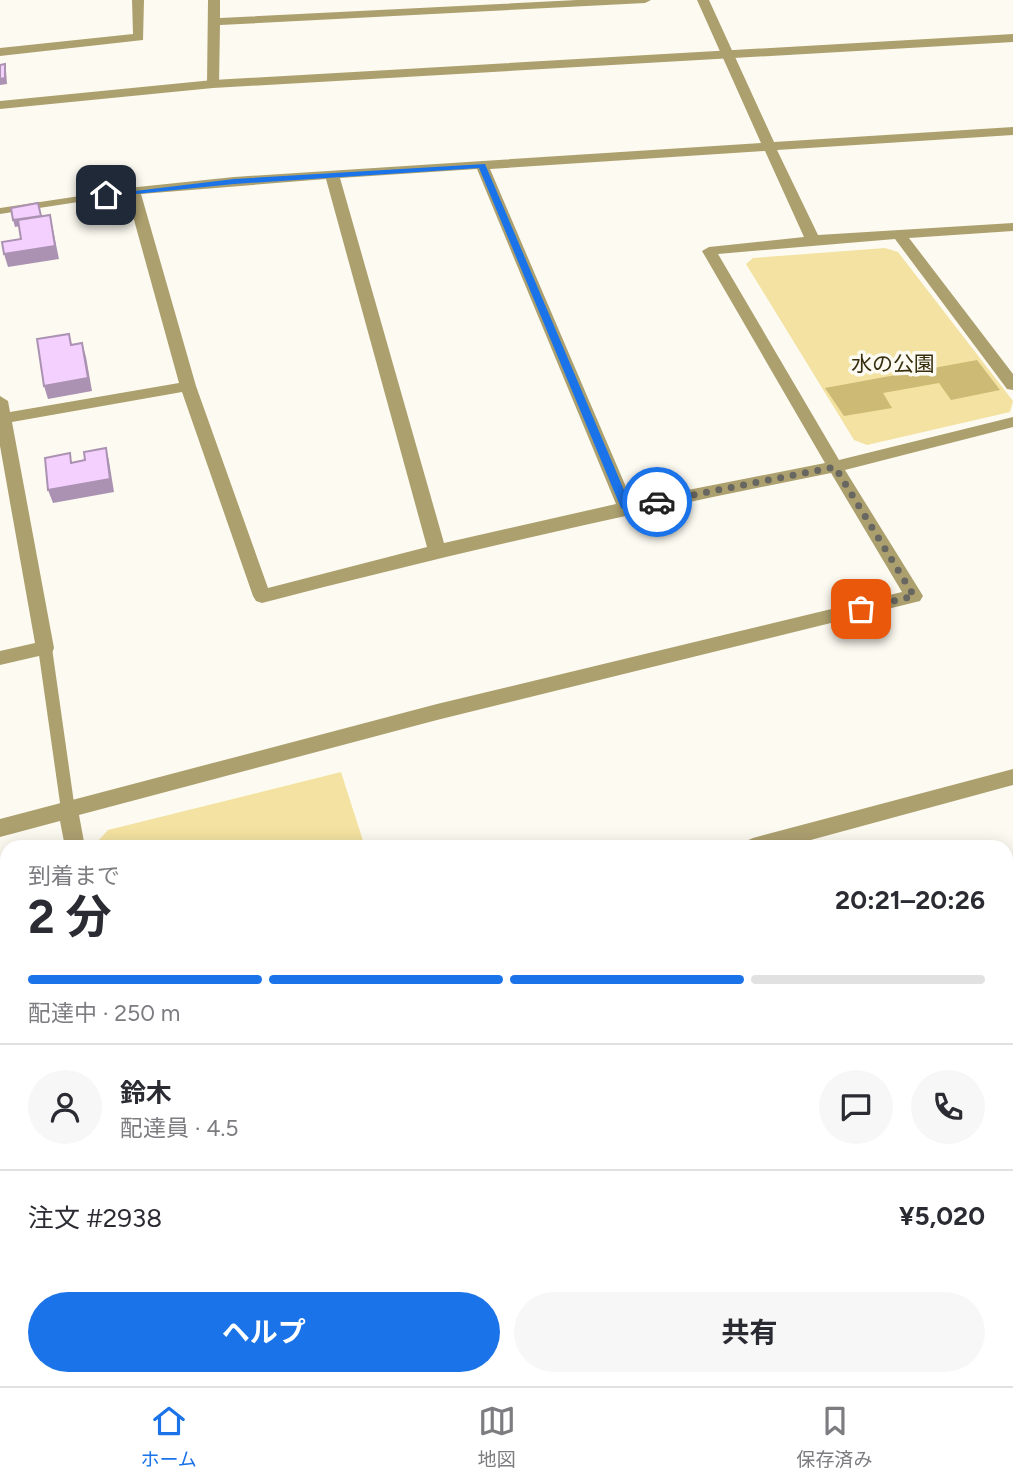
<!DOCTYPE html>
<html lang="ja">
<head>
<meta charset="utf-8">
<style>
	:root { --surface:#fff; --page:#f7f7f7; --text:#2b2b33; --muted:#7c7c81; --line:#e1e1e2; --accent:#1a73e8 }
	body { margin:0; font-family:Figtree,"Noto Sans JP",sans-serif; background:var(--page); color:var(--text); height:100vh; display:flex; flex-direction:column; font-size:26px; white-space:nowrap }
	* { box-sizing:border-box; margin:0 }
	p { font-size:23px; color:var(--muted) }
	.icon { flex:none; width:38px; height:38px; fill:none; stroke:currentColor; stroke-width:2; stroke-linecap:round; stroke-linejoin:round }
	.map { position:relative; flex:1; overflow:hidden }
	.sheet { position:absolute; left:0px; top:840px; width:1013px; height:546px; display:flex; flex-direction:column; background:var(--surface); border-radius:21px 21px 0 0; box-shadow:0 4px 18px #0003 }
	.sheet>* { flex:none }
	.pin { position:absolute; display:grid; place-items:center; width:60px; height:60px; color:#fff; margin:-30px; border-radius:14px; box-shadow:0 4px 10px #0006 }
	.courier { position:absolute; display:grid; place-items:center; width:70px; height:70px; margin:-35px; border:5px solid #1a73e8; border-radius:50%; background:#fff; color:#222; box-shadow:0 2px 9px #0007 }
	.headline em { font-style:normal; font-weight:700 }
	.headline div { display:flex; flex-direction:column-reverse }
	.headline { display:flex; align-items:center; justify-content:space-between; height:119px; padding:0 28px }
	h1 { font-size:46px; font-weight:700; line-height:52px }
	.bar { display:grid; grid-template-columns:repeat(4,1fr); gap:10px 7px; align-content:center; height:84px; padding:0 28px }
	.bar i { height:9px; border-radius:5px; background:var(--line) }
	.bar .current { background:var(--accent) }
	.bar p { grid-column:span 4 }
	.line { display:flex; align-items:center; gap:18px; padding:0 28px; border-top:2px solid var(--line) }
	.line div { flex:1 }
	.round { display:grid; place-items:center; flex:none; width:74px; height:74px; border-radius:37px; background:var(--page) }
	.primary-button { display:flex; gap:14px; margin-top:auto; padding:14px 28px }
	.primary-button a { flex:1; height:80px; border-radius:42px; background:var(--accent); color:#fff; font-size:28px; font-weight:700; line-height:80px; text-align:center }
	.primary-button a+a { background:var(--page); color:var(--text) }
	.menu { display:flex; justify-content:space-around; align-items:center; height:98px; border-top:2px solid var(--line); background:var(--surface); font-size:19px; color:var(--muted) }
	.menu a { display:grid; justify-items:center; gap:4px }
	.menu .current { color:var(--accent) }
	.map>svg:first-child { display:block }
</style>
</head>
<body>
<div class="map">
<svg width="1013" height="1386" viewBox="0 0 1013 1386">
	<rect width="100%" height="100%" fill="#fdfbf1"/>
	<path fill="#f3e2a1" d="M885 248 898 252 1013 401 1010 412 867 445 854 440 746 264 753 258Z
		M341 772 365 847H99L98 841 108 830Z"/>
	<path fill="#ccba75" d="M977 360 1000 390 951 400 939 383 883 393 892 408 844 416 825 388Z"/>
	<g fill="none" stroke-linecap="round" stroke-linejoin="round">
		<path fill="#ada06f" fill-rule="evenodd" d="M133 188 137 189V193L0 214V208Z
			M45 643 52 648 75 810 73 814 68 816 63 814 61 810 38 648Z"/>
		<path fill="#ada06f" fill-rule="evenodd" d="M132 0H144L143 40 0 56V48L133 34Z
			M208 0H220V18L577 0H651L645 3 220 25 219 84 213 88 207 84Z
			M697 0H709L774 142 1013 127V135L777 150 818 235 1013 223V231L909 238 1013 374V390L1007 389 895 239 718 254 839 460 1013 417V427L845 470 920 591 923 596 920 601 437 720 79 815 85 847H65L60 821 0 837V819L437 704 902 592 831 473C639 511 451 554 262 603L256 601 253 596 182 392 12 422 54 648 52 653 0 665V651L35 643 0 446V396L8 401 10 412 179 383 126 191 128 188 234 177 761 143ZM765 151 804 237 709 247 702 251 825 463 632 501 490 169ZM477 169 616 504 444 543 340 178ZM326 179 427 547 268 588 196 386 141 194Z
			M1013 769V785L785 847H743L746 841 753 838Z
			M7 1050V1072L0 1074V1052Z
			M1006 1278 1013 1281V1318L1006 1315Z
			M7 1317V1343L0 1345V1319Z
			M1013 1348V1374L1006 1376V1350Z
			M935 1379H978L976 1386H932Z"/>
		<path fill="#ada06f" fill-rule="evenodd" d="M1013 34V42L213 88 0 109V101L213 80Z"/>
	</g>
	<path fill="#ab92b2" d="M5 64 6 70 7 84 0 85V79Z
		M50 215 59 259 8 267 4 254Z
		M41 216 43 222 15 227 13 220Z
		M82 343 86 357 92 391 48 399 44 386Z
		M106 448 109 461 114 492 53 503 48 490Z"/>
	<path fill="#f4d0ff" stroke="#ab92b2" stroke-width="2" d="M5 64V78L0 79V65Z
		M38 203 41 216 13 220 11 208Z
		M50 215 55 246 4 254 2 242 21 239 18 220Z
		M69 334 71 345 82 343 88 378 44 386 37 339Z
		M106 448 110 479 48 490 45 458 70 453 71 463 85 460 84 452Z"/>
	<path fill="#1a73e8" d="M485 164 630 504 657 498 662 502 661 504 626 511 621 508 479 168 234 184 106 197 102 195 234 179Z"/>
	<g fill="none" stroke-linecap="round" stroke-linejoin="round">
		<path stroke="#676660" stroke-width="7" stroke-dasharray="0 12.6" d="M657 502 835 467 914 596 861 609"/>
	</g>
	<g text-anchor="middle" stroke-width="7" stroke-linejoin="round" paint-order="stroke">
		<g font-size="21" fill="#362e0e" stroke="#fdfbf1">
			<text x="893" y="371">水の公園</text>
		</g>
	</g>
</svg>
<div class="pin" style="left:861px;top:609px;background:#ea580c"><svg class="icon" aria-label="bag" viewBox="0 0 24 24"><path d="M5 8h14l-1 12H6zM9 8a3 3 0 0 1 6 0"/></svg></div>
<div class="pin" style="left:106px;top:195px;background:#1f2937"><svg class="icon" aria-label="home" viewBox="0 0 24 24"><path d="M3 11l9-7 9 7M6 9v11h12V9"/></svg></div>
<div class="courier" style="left:657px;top:502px"><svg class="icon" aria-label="car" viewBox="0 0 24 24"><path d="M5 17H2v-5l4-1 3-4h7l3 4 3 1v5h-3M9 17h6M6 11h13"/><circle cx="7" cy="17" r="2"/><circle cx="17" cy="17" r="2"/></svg></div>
<section class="sheet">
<div class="headline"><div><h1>2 分</h1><p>到着まで</p></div><em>20:21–20:26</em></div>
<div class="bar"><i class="current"></i><i class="current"></i><i class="current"></i><i></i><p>配達中 · 250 m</p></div>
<div class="line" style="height:126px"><a class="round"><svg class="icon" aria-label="person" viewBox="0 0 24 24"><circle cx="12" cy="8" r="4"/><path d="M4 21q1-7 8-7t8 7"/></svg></a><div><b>鈴木</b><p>配達員 · 4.5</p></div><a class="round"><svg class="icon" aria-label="chat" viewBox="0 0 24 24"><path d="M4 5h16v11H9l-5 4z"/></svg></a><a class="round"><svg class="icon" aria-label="phone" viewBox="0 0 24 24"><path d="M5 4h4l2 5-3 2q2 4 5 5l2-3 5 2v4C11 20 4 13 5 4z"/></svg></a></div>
<div class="line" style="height:91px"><div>注文 #2938</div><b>¥5,020</b></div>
<div class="primary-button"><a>ヘルプ</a><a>共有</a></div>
</section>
</div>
<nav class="menu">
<a class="current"><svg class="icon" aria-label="home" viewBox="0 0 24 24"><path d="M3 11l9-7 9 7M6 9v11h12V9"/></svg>ホーム</a>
<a><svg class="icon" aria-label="map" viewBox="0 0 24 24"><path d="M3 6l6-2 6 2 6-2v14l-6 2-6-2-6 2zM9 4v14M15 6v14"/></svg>地図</a>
<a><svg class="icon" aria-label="saved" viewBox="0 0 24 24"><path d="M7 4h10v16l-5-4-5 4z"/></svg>保存済み</a>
</nav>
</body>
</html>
